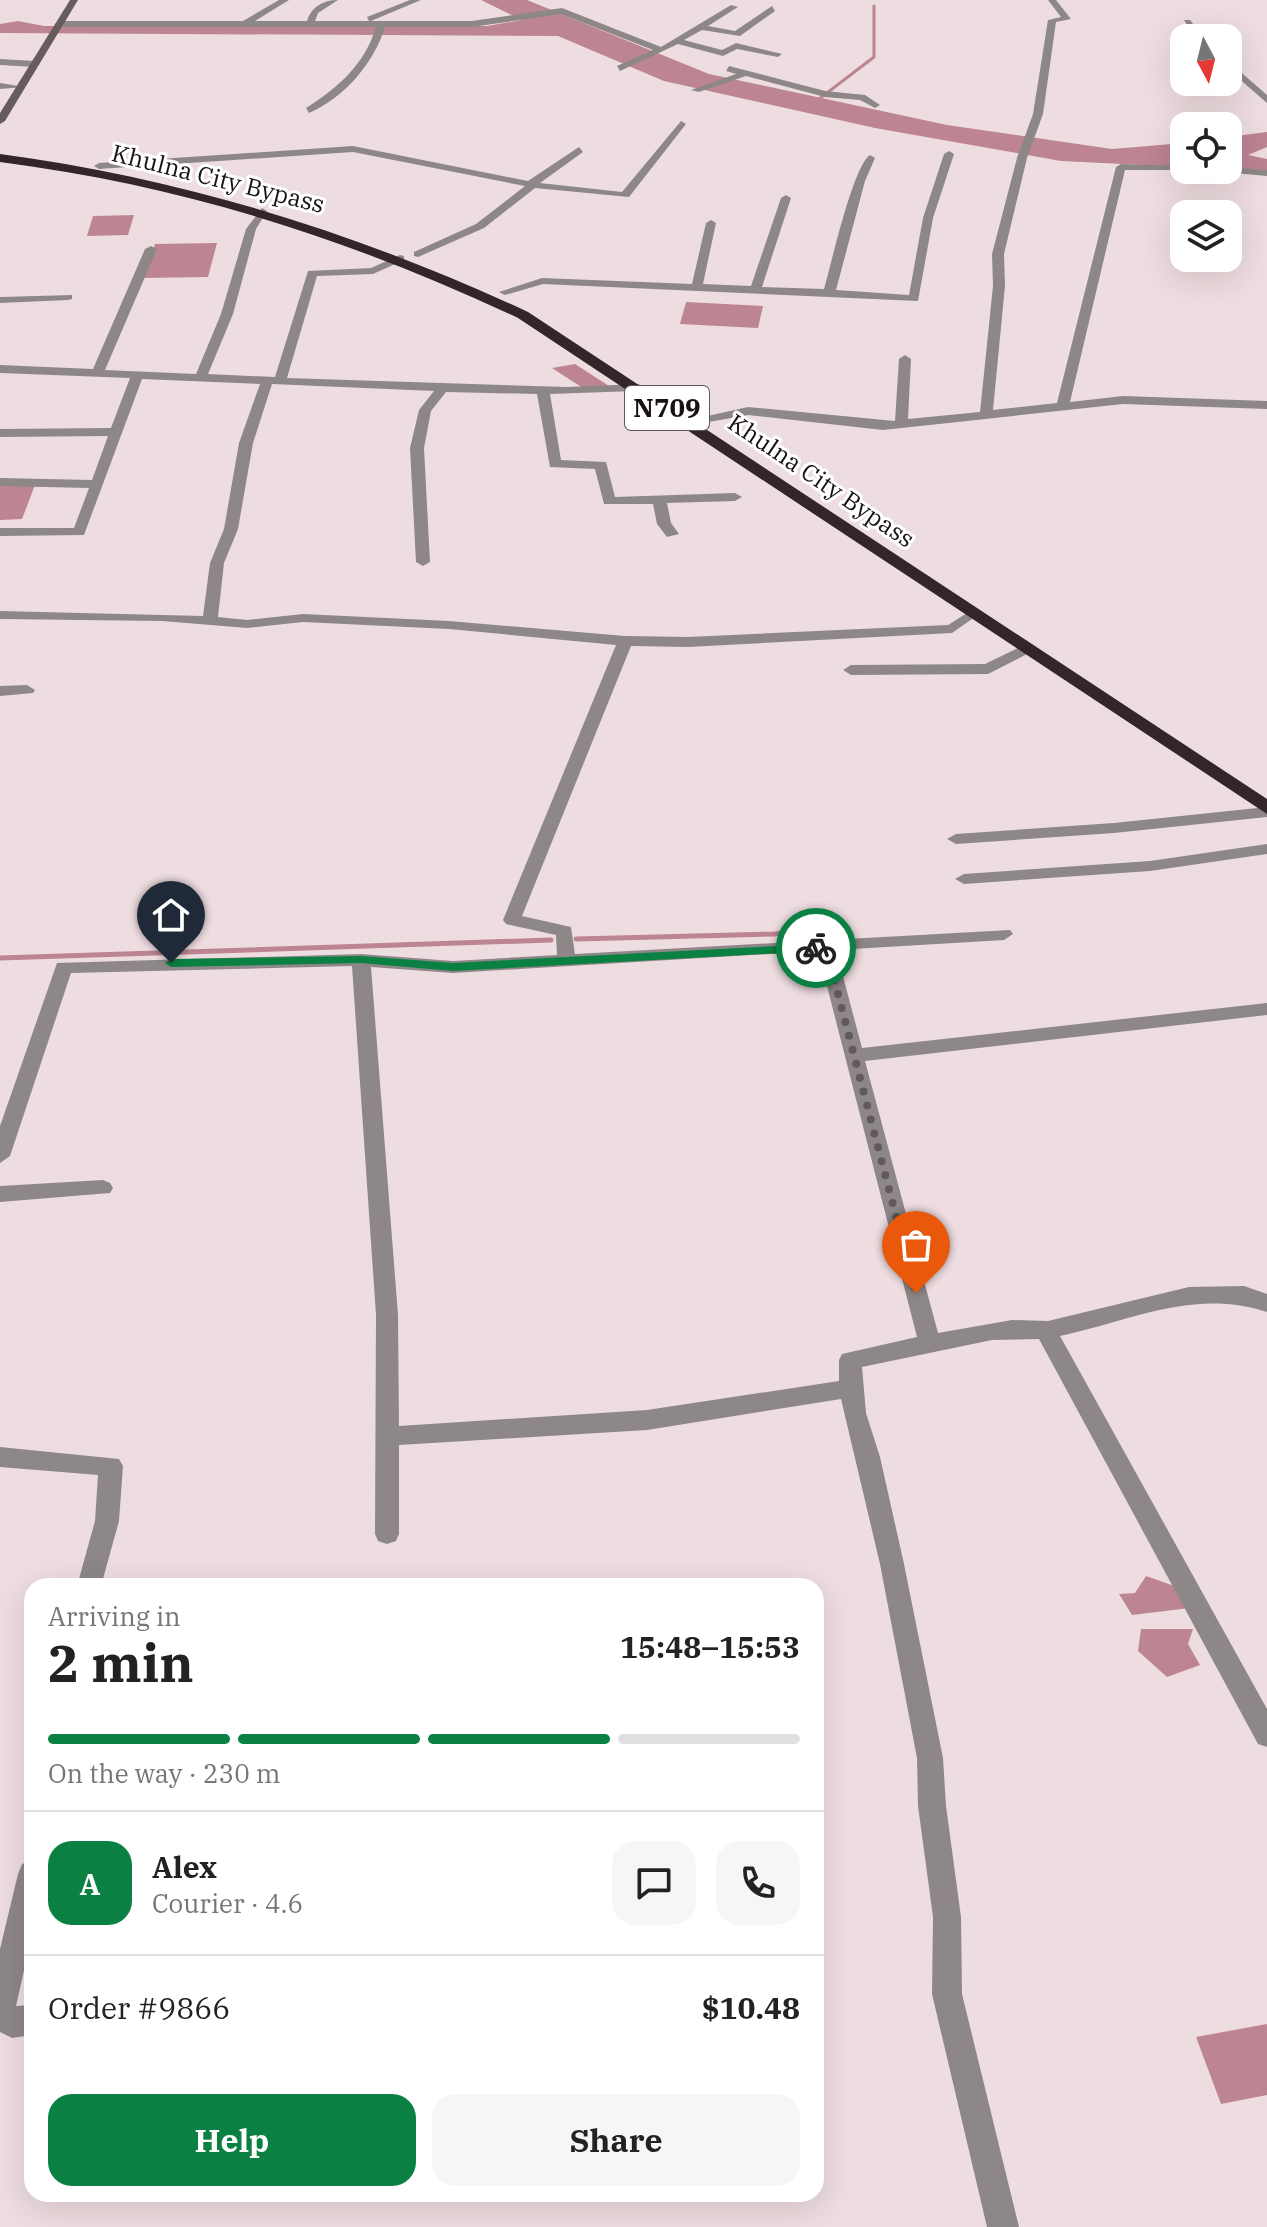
<!DOCTYPE html>
<html lang="en">
<head>
<meta charset="utf-8">
<style>
	:root { --surface:#fff; --page:#f6f6f6; --text:#222; --muted:#767676; --line:#e0e0e0; --accent:#0b8043 }
	body { margin:0; font-family:"IBM Plex Serif",serif; background:var(--page); color:var(--text); height:100vh; display:flex; flex-direction:column; font-size:30px; white-space:nowrap }
	* { box-sizing:border-box; margin:0 }
	p { font-size:26px; color:var(--muted) }
	.icon { flex:none; width:44px; height:44px; fill:none; stroke:currentColor; stroke-width:2; stroke-linecap:round; stroke-linejoin:round }
	.map { position:relative; flex:1; overflow:hidden }
	.details { position:absolute; left:24px; top:1578px; width:800px; height:624px; display:flex; flex-direction:column; background:var(--surface); border-radius:24px; box-shadow:0 8px 32px #0002 }
	.details>* { flex:none }
	.needle { width:52px; rotate:173deg }
	.fabs { position:absolute; left:1170px; top:24px; display:grid; gap:16px }
	.fabs a { display:grid; place-items:center; width:72px; height:72px; border-radius:16px; background:var(--surface); box-shadow:0 8px 32px #0002; font-size:40px }
	.pin { position:absolute; display:grid; place-items:center; width:68px; height:68px; color:#fff; margin:-82px -34px; border-radius:50% 50% 50% 0; rotate:-45deg; box-shadow:0 0 8px #0007 }
	.pin .icon { rotate:45deg }
	.courier { position:absolute; display:grid; place-items:center; width:80px; height:80px; margin:-40px; border:6px solid #0b8043; border-radius:50%; background:#fff; color:#222; box-shadow:0 2px 10px #0007 }
	.summary em { font-style:normal; font-weight:800 }
	.summary div { display:flex; flex-direction:column-reverse }
	.summary { display:flex; align-items:center; justify-content:space-between; height:136px; padding:0 24px }
	h1 { font-size:52px; font-weight:800; line-height:60px }
	.bar { display:grid; grid-template-columns:repeat(4,1fr); gap:12px 8px; align-content:center; height:96px; padding:0 24px }
	.bar i { height:10px; border-radius:6px; background:var(--line) }
	.bar .current { background:var(--accent) }
	.bar p { grid-column:span 4 }
	.line { display:flex; align-items:center; gap:20px; padding:0 24px; border-top:2px solid var(--line) }
	.line div { flex:1 }
	.round { display:grid; place-items:center; flex:none; width:84px; height:84px; border-radius:24px; background:var(--page) }
	.primary-button { display:flex; gap:16px; margin-top:auto; padding:16px 24px }
	.primary-button a { flex:1; height:92px; border-radius:24px; background:var(--accent); color:#fff; font-size:32px; font-weight:800; line-height:92px; text-align:center }
	.primary-button a+a { background:var(--page); color:var(--text) }
	.map>svg:first-child { display:block }
</style>
</head>
<body>
<div class="map">
<svg width="1267" height="2227" viewBox="0 0 1267 2227">
	<rect width="100%" height="100%" fill="#eedde0"/>
	<path fill="#bd8492" d="M481 0H527L709 74 947 125 1112 149 1184 143V167L1061 161 875 128 664 81 558 36 0 33V24L18 21 44 26H487L522 20Z
		M1267 132V147L1248 155 1267 159V171L1228 169V137Z
		M134 215 128 235 87 236 93 216Z
		M217 243 208 277 144 278 155 244Z
		M686 302 763 306 758 328 680 324Z
		M575 364 609 386 583 388 552 368Z
		M0 485H35L22 519 0 520Z
		M1146 1576 1180 1588 1190 1608 1132 1615 1119 1594 1135 1593Z
		M1141 1629H1193L1188 1644 1200 1665 1167 1677 1138 1651Z
		M1267 2024V2095L1221 2104 1196 2037Z"/>
	<g fill="none" stroke-linecap="round" stroke-linejoin="round">
		<path stroke="#bd8492" stroke-width="3" d="M819 99 874 57V6"/>
		<path stroke="#bd8492" stroke-width="5" d="M576 939 775 934 808 929
			M0 958 551 940"/>
		<path fill="#8e8788" fill-rule="evenodd" d="M279 0H289L255 21H307C311 7 323 0 338 0L318 13 315 21H369L367 17 410 0H421L371 21H472L562 8 661 47 731 5 738 7 708 26 735 31 772 6 775 11 740 36 702 30 684 40 722 50 736 43 782 54 778 57 737 49 723 56 678 44 620 71 617 66 653 50 561 14 472 27H385C374 63 344 98 309 113L306 108C338 88 365 64 376 27H59L55 24 59 21H243Z
			M1048 0H1056L1071 19 1056 22 1043 114 1027 158 1004 254 1005 286 993 410 1057 403 1116 167 1121 164 1184 166V170H1188H1125L1070 402 1123 396 1267 401V409L1123 404 883 430 748 415 703 423V417L748 407 895 421 899 359 905 355 911 359 908 419 980 412 993 286 992 254 1017 158 1033 114 1048 20 1061 17Z
			M1184 20H1190L1204 38H1195Z
			M0 59 35 61 40 64 35 67 0 65Z
			M1228 61 1267 95V103L1228 69Z
			M729 66 825 91 865 95 880 105 875 108 860 100 825 97 746 76 699 92 691 90 736 74 726 71Z
			M0 83 25 87 0 89Z
			M681 121 686 124 629 197 535 188 484 228 418 257 414 256V252L476 224 525 186 353 152 99 169 94 166 99 163 353 146 528 181 579 147 583 152 540 183 622 192Z
			M949 151 954 154 933 218 918 301 543 284 505 295 499 292 542 278 692 284 706 223 711 220 716 223 703 284 751 286 781 198 786 195 791 198 762 287 824 289C831 265 853 166 870 155L875 158 865 181 836 290 909 295 923 218 944 154Z
			M1228 167 1267 170V176L1224 172Z
			M262 208 267 211 256 229 233 314 208 374 275 377 308 271 371 268 400 255 404 256V260L373 274 317 276 287 378 566 387 639 384 641 387 635 391 550 394 561 460 606 462 615 497 735 493 742 497 735 501 667 503 671 523 679 534 667 537 657 524 653 504H604L595 469 550 467 537 394 446 392 431 411 424 448 430 562 423 566 416 562 410 448 419 410 434 391 272 384 253 443 238 529 224 563 218 617 247 620 303 614 449 621 625 636 688 637 948 625 975 608 982 612 952 633 688 647 631 646 522 916 571 927 575 954 1010 930 1013 934 1004 940 836 950 862 1048 1267 1003V1015L865 1061 938 1333 1012 1320 1048 1321 1189 1287 1244 1286 1267 1294V1312C1194 1288 1131 1321 1060 1336L1267 1709V1747L1258 1744 1039 1339 992 1340 862 1367 866 1413 880 1457 904 1564 943 1758 946 1806 961 1917 962 1994 1019 2227H987L932 1994 933 1917 918 1806 917 1758 880 1564 841 1399 647 1430 399 1445V1534L396 1541 387 1544 378 1541 375 1534 376 1315 352 966 71 973 10 1156 0 1163V1126L57 963 361 954 453 961 557 955 556 935 506 924 503 920 616 645 449 629 303 622 247 628 162 621 0 619V611L203 616 210 563 224 529 239 443 260 384 142 379 84 535 0 536V528H74L89 488 0 486V478L92 480 108 436 0 437V429L111 428 130 378 0 373V365L93 369 145 249 151 246 157 249 105 370 196 374 221 314 246 229ZM818 951 917 1337 842 1354 839 1360V1381L647 1410 399 1426 398 1315 371 967 453 973Z
			M72 295V299L68 300 0 303V297Z
			M1028 643 1033 645V651L988 674 851 675 843 670 851 665 985 664Z
			M27 685 35 690 33 693 0 696V686Z
			M1267 807V817L1114 833 956 844 947 839 956 834 1114 823Z
			M1267 844V854L1150 871 964 884 955 879 964 874 1150 861Z
			M103 1180 110 1183 113 1188 110 1193 0 1202V1186Z
			M0 1447 119 1459 123 1466 119 1521 101 1586H77L95 1521 98 1475 0 1467Z
			M32 1860V1935L16 2006 32 2005V2035L12 2038 0 2032V1949L18 1874 22 1864Z"/>
		<path fill="#665c5e" fill-rule="evenodd" d="M70 0H78L5 121 0 124V113Z"/>
		<path fill="#322629" fill-rule="evenodd" d="M0 154C186 179 358 233 528 312L1267 799V814L518 318C349 239 186 186 0 162Z"/>
	</g>
	<path fill="#0b8043" d="M816 944 820 945V951L453 971 361 963 171 967 165 963 171 959 361 956 453 963Z"/>
	<g fill="none" stroke-linecap="round" stroke-linejoin="round">
		<path stroke="#63595b" stroke-width="8" stroke-dasharray="0 14.4" d="M816 948H826L916 1293"/>
	</g>
	<g text-anchor="middle" stroke-width="6" stroke-linejoin="round" paint-order="stroke">
		<g font-size="24" fill="#181213" stroke="#fff">
			<text transform="translate(218 179) rotate(14)" y="8">Khulna City Bypass</text>
			<text transform="translate(821 481) rotate(34)" y="8">Khulna City Bypass</text>
		</g>
		<rect fill="#fff" stroke="#5d595a" stroke-width="2" x="625" y="386" width="84" height="44" rx="6"/>
		<g font-size="26" font-weight="bold" fill="#181213">
			<text x="667" y="417">N709</text>
		</g>
	</g>
</svg>
<div class="fabs">
<a><svg class="needle" viewBox="-14 -14 28 28"><path d="M0-13l5 13h-10z" fill="#e53935"/><path d="M0 13l5-13h-10z" fill="#767676"/></svg></a>
<a><svg class="icon" aria-label="locate" viewBox="0 0 24 24"><circle cx="12" cy="12" r="6"/><path d="M12 2v4M12 18v4M2 12h4M18 12h4"/></svg></a>
<a><svg class="icon" aria-label="layers" viewBox="0 0 24 24"><path d="M12 4l9 5-9 5-9-5zM3 14l9 5 9-5"/></svg></a>
</div>
<div class="pin" style="left:916px;top:1293px;background:#ea580c"><svg class="icon" aria-label="bag" viewBox="0 0 24 24"><path d="M5 8h14l-1 12H6zM9 8a3 3 0 0 1 6 0"/></svg></div>
<div class="pin" style="left:171px;top:963px;background:#1f2937"><svg class="icon" aria-label="home" viewBox="0 0 24 24"><path d="M3 11l9-7 9 7M6 9v11h12V9"/></svg></div>
<div class="courier" style="left:816px;top:948px"><svg class="icon" aria-label="bike" viewBox="0 0 24 24"><circle cx="6" cy="16" r="4"/><circle cx="18" cy="16" r="4"/><path d="M6 16l4-8h5l3 8M10 8l3 8H6M13 5h3"/></svg></div>
<section class="details">
<div class="summary"><div><h1>2 min</h1><p>Arriving in</p></div><em>15:48–15:53</em></div>
<div class="bar"><i class="current"></i><i class="current"></i><i class="current"></i><i></i><p>On the way · 230 m</p></div>
<div class="line" style="height:144px"><b class="round" style="background:var(--accent);color:#fff">A</b><div><b>Alex</b><p>Courier · 4.6</p></div><a class="round"><svg class="icon" aria-label="chat" viewBox="0 0 24 24"><path d="M4 5h16v11H9l-5 4z"/></svg></a><a class="round"><svg class="icon" aria-label="phone" viewBox="0 0 24 24"><path d="M5 4h4l2 5-3 2q2 4 5 5l2-3 5 2v4C11 20 4 13 5 4z"/></svg></a></div>
<div class="line" style="height:104px"><div>Order #9866</div><b>$10.48</b></div>
<div class="primary-button"><a>Help</a><a>Share</a></div>
</section>
</div>
</body>
</html>
